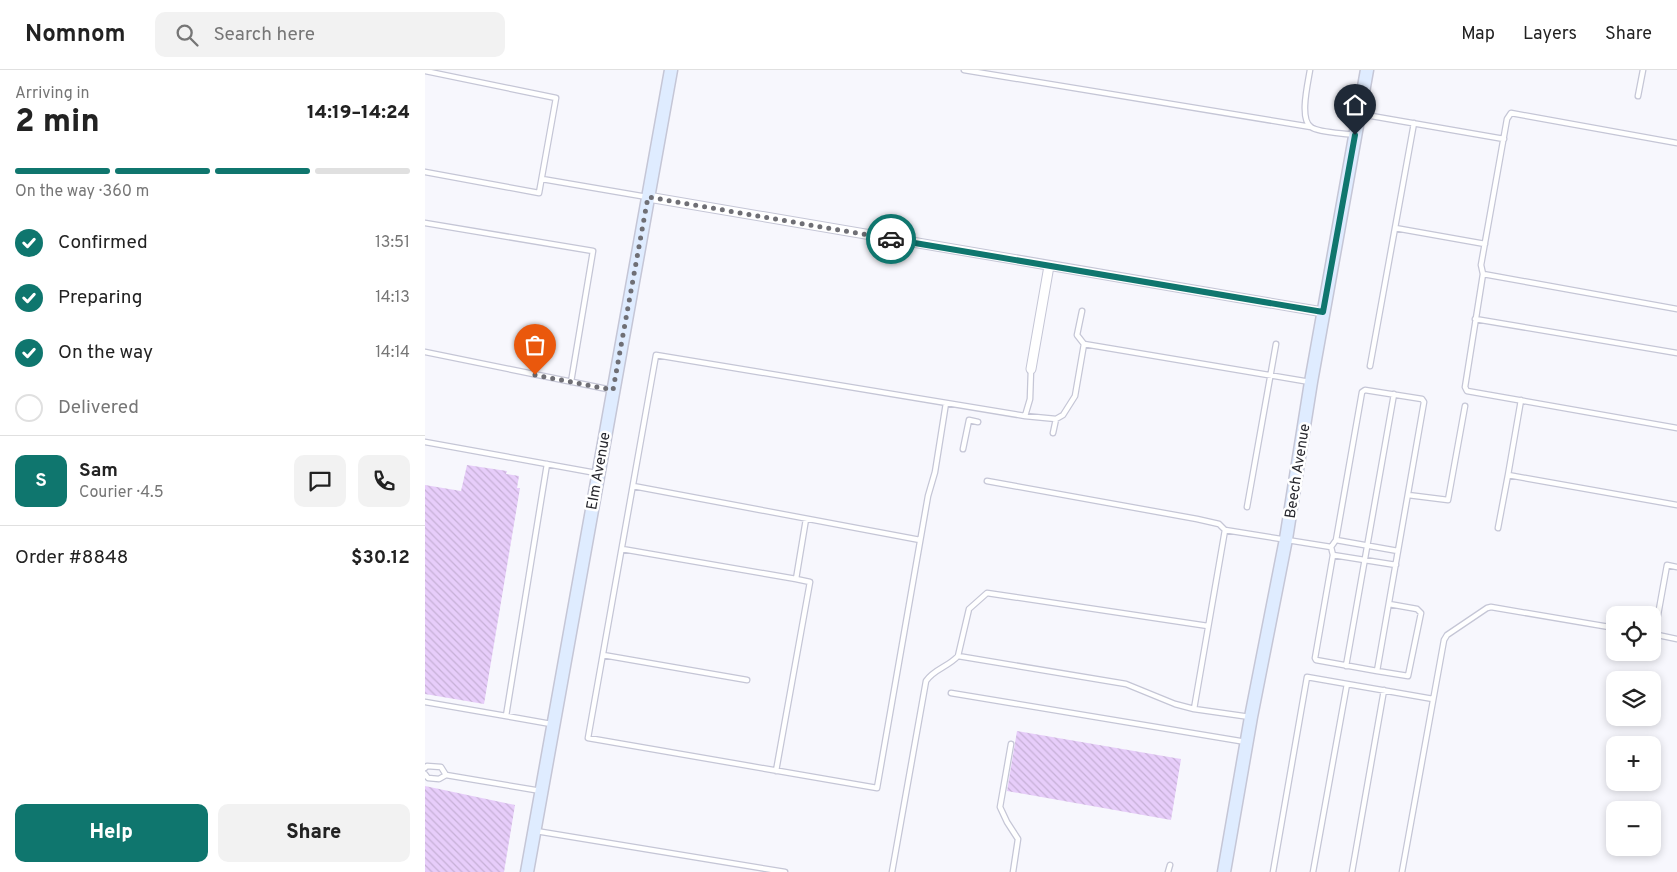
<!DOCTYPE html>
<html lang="en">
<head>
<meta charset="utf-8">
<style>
	:root { --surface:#fff; --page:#f2f2f2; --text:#222; --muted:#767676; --line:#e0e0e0; --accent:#0f766e }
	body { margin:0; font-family:Overpass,sans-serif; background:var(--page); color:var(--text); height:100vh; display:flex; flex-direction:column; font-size:19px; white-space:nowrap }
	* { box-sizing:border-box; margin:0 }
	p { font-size:16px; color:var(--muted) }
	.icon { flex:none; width:28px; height:28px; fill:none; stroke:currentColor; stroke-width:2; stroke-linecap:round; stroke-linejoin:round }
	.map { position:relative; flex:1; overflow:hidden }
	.side { display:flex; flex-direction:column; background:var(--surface); width:425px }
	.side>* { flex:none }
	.controls { position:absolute; left:1181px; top:536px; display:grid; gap:10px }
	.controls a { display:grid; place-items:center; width:55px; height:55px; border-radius:10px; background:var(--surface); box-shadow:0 2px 8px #0003; font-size:25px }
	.pin { position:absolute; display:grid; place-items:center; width:42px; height:42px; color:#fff; margin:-51px -21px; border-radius:50% 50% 50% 0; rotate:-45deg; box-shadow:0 0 5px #0007 }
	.pin .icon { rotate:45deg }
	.courier { position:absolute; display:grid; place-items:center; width:50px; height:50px; margin:-25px; border:4px solid #0f766e; border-radius:50%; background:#fff; color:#222; box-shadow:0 1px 6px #0007 }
	.headline em { font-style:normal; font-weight:800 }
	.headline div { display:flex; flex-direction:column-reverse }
	.headline { display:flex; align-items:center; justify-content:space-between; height:85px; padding:0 15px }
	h1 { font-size:32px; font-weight:800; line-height:38px }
	.bar { display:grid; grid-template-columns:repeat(4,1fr); gap:8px 5px; align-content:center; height:60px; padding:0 15px }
	.bar i { height:6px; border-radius:4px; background:var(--line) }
	.bar .active { background:var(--accent) }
	.bar p { grid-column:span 4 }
	.line { display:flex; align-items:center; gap:12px; padding:0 15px; border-top:1px solid var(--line) }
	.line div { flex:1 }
	.round { display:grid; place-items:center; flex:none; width:52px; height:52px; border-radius:10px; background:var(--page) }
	ol { padding:0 15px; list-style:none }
	li { display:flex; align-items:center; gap:15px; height:55px }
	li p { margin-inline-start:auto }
	li .icon { padding:5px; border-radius:50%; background:var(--accent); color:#fff; stroke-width:4 }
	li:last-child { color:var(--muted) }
	li i { width:28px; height:28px; border:2px solid var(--line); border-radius:50% }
	.action { display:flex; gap:10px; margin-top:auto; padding:10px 15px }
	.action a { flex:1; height:58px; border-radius:10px; background:var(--accent); color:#fff; font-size:20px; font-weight:800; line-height:58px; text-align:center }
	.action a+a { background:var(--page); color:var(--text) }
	header { display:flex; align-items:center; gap:30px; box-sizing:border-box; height:70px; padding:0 25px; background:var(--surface); border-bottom:1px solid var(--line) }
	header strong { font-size:24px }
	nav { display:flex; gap:28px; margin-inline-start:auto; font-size:18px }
	.search { width:350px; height:45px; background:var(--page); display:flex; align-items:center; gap:12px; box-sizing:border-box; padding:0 18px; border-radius:10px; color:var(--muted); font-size:19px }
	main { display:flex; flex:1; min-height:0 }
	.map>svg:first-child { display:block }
</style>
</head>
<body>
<header>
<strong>Nomnom</strong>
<div class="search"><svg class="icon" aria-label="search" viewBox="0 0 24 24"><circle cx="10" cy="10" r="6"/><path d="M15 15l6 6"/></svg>Search here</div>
<nav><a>Map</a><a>Layers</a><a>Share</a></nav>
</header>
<main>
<section class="side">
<div class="headline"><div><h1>2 min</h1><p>Arriving in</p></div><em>14:19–14:24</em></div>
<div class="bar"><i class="active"></i><i class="active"></i><i class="active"></i><i></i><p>On the way · 360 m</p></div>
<ol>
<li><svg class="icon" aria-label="check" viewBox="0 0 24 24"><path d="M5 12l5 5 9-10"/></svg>Confirmed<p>13:51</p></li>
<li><svg class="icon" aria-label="check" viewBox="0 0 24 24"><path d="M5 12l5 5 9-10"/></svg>Preparing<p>14:13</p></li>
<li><svg class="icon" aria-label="check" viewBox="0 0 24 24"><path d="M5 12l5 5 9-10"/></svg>On the way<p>14:14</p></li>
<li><i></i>Delivered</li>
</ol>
<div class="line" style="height:90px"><b class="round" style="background:var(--accent);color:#fff">S</b><div><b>Sam</b><p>Courier · 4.5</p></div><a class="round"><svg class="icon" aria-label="chat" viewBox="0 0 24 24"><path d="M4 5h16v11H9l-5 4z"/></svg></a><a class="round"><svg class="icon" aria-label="phone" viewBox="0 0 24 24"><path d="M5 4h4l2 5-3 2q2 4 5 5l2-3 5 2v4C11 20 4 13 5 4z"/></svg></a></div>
<div class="line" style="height:65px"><div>Order #8848</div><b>$30.12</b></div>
<div class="action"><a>Help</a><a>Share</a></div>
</section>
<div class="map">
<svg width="1252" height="802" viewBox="0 0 1252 802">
	<defs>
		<pattern id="building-back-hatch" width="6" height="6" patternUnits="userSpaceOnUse" patternTransform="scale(1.25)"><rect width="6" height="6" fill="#e7cdfa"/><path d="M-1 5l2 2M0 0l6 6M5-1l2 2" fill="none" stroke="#c6b0d6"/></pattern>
	</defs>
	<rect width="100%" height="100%" fill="#f7f7fd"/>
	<path fill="url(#building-back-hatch)" d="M42 395 82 401 81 404 94 406 92 418H95L59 634 0 624V415L36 421Z
		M592 661 756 689 746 750 582 721Z
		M0 716 90 735 79 802H0Z"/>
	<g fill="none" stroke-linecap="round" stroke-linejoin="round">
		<defs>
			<path id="lane" d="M539 0 886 57
				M885 0C883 13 874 49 886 57 894 63 919 63 929 65
				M0 1 131 28 114 123 0 102
				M1213 26 1218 0
				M935 44 1079 69
				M117 109 222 127
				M0 153 168 181 146 312
				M970 158 1060 174
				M1058 204 1056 195 1082 49 1086 43 1252 73
				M1252 239 1058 204 1040 317 1042 321 1252 358
				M657 241 652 265 659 274
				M1050 249 1252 283
				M0 282 187 320
				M945 296 989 53
				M1096 330 1083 405 1252 435
				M521 333 510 402 503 426 452 718 163 668 231 285 600 346 631 349 638 345 650 326 659 274 885 312
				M600 346 605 329 606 299
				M628 363 631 349
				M0 372 171 403
				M538 379 544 350 553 352
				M208 416 495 470
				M983 425 1023 430 1040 336
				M822 437 851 274
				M1073 458 1083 405
				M800 460 906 477
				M911 470 973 481
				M197 479 371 509 381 449
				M908 485 971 495
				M1228 561 1231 556 1242 495 1252 497
				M1228 564 1252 569
				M178 585 322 610
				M533 586 544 539 562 523 783 556
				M921 596 969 324
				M952 601 891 590 890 588 908 485 906 477 911 470 937 322 940 320 997 329 999 332 952 601 983 606 996 543 992 539 964 534
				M526 623 821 672
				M0 632 81 646 122 394
				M769 639 825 647
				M81 646 126 654
				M586 674 575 737 582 752 593 769 588 802
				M0 698 2 696 16 697 21 705
				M351 701 385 512 371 509
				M0 704 3 708 14 709 21 705 116 721
				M111 761 360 802
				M467 802 501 611C509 599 523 597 533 586L701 614 750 634 769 639 800 460 794 454 772 449 562 411
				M743 802 745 795
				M848 802 882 607 1008 629
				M888 802 922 614
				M927 802 959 620
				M977 802 1019 570 1022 565 1062 538 1066 537 1190 558"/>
			<path id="street" d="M223 127 898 242
				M606 299 624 196"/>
			<path id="secondary" d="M102 802 246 0
				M799 802 826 647 861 469 886 312 942 0"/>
		</defs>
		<use href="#lane" stroke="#c5c6d6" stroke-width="7"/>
		<use href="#street" stroke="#c5c6d6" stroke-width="11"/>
		<use href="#secondary" stroke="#c5c6d6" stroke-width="15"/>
		<use href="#lane" stroke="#fff" stroke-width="4.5"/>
		<use href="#street" stroke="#fff" stroke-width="9"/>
		<use href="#secondary" stroke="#dfecff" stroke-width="12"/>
	</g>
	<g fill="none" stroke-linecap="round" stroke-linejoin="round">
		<path stroke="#6f6f75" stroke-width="5" stroke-dasharray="0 9" d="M110 305 188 320 223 127 466 169"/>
		<path stroke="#0f766e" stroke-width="6" d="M466 169 898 242 930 65"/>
	</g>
	<g text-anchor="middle" stroke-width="5" stroke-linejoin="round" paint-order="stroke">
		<g font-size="15" fill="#26262c" stroke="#fff">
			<text transform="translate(173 401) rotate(-80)" y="5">Elm Avenue</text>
			<text transform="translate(872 401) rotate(-81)" y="5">Beech Avenue</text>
		</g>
	</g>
</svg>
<div class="controls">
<a><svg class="icon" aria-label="locate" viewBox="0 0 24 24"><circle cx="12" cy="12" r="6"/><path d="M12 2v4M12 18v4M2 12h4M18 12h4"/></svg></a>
<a><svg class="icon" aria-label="layers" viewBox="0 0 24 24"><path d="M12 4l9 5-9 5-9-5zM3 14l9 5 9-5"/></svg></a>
<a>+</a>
<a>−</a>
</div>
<div class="pin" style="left:110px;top:305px;background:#ea580c"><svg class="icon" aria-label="bag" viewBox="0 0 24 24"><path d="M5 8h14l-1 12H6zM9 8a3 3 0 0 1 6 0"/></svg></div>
<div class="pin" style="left:930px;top:65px;background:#1f2937"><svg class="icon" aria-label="home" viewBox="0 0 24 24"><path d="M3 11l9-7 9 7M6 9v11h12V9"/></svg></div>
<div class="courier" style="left:466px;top:169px"><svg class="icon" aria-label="car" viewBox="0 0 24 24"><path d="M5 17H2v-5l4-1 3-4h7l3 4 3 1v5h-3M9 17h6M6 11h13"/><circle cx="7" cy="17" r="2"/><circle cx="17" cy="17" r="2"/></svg></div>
</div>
</main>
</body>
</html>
